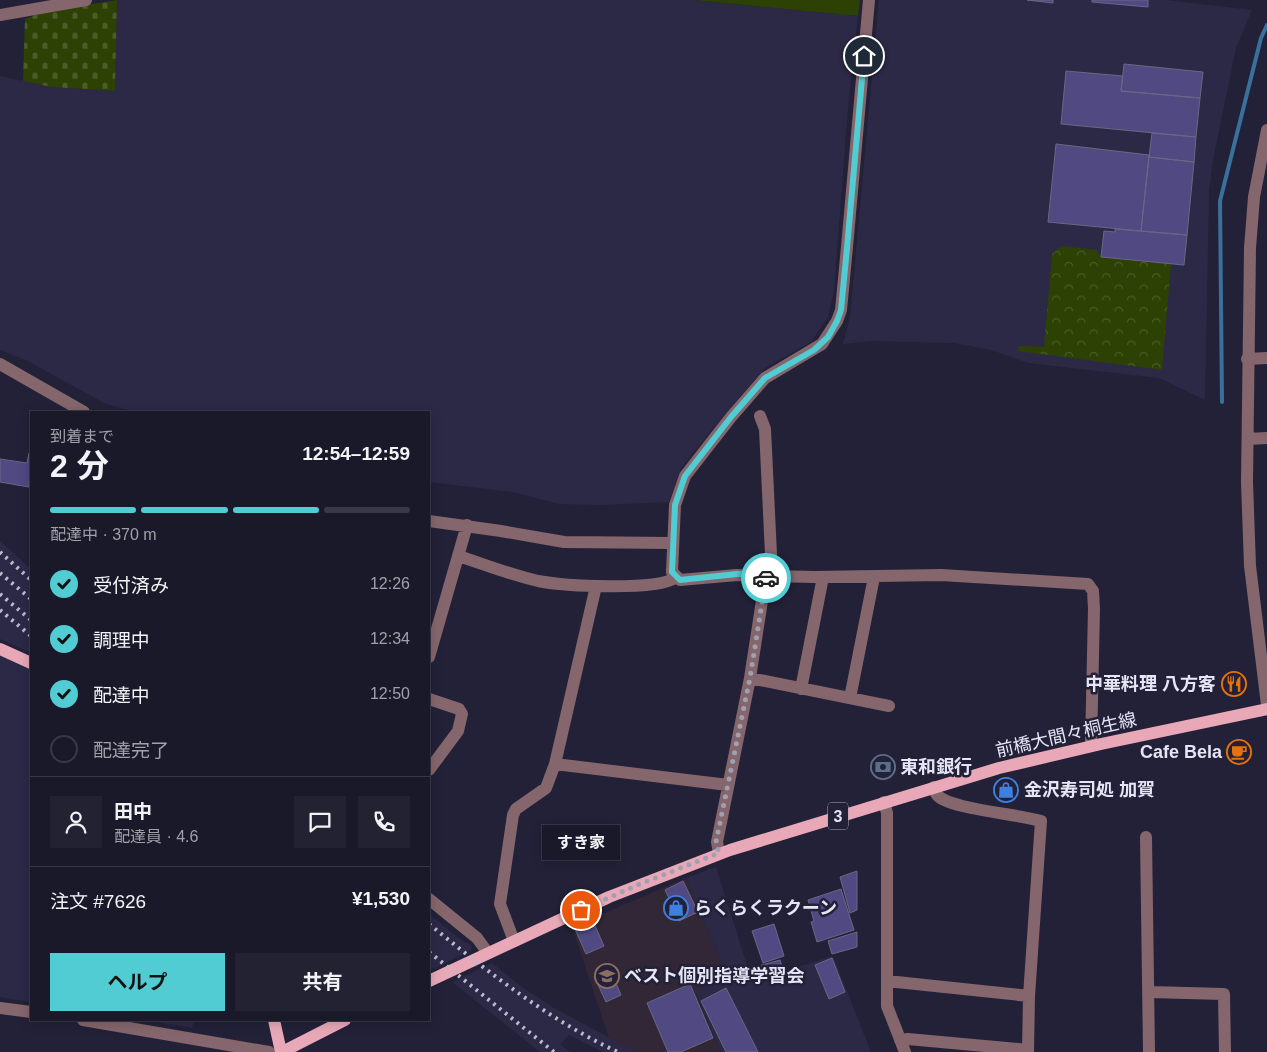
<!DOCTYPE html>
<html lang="ja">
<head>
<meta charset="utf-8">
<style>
	:root { --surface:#1a192a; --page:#232232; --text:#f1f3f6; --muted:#9fa0a8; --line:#383847; --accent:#51ccd3 }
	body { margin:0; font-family:Arial,"Noto Sans JP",sans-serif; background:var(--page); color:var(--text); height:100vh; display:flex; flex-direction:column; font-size:19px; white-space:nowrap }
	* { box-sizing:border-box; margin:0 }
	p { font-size:16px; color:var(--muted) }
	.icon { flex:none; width:28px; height:28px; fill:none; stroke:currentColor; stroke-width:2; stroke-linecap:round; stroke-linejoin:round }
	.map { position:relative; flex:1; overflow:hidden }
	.drawer { position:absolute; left:30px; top:411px; width:400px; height:610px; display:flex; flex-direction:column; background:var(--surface); border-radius:0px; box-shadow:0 2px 12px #0003,0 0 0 1px var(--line) }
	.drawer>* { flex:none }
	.pin { position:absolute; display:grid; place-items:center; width:42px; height:42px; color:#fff; margin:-21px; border:2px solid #fff; border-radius:50%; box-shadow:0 1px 5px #0007 }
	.courier { position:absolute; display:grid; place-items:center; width:50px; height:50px; margin:-25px; border:4px solid #51ccd3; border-radius:50%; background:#fff; color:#222; box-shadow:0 1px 6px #0007 }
	.bubble { position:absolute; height:35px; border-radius:0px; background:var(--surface); box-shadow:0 2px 12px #0003,0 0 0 1px var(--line); font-size:16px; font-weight:700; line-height:35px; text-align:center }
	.overview em { font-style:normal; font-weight:700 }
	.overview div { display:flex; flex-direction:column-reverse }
	.overview { display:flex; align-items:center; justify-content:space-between; height:85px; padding:0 20px }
	h1 { font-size:32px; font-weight:700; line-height:38px }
	.bar { display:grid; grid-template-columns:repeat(4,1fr); gap:8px 5px; align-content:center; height:60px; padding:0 20px }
	.bar i { height:6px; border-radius:4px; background:var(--line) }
	.bar .selected { background:var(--accent) }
	.bar p { grid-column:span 4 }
	.line { display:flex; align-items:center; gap:12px; padding:0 20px; border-top:1px solid var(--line) }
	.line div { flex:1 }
	.round { display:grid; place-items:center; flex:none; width:52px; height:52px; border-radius:0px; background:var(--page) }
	ol { padding:0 20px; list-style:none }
	li { display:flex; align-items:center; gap:15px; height:55px }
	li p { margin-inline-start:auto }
	li .icon { padding:5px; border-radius:50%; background:var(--accent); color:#111; stroke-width:4 }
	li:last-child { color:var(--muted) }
	li i { width:28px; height:28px; border:2px solid var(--line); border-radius:50% }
	.cta { display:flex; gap:10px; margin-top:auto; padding:10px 20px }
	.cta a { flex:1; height:58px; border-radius:0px; background:var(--accent); color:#111; font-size:20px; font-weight:700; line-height:58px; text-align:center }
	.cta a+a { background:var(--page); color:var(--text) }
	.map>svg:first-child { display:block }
</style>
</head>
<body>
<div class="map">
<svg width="1267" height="1052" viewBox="0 0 1267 1052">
	<defs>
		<pattern id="cemetery-stones" width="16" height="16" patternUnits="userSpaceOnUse" patternTransform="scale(1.25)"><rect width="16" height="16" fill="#2c4103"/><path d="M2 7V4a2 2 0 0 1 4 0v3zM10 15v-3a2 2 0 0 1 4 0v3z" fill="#4a5c28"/></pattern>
		<pattern id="park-crowns" width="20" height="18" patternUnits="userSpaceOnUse" patternTransform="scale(1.25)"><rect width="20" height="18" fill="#2c4103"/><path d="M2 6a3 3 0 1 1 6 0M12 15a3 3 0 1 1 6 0" fill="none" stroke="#4a5c28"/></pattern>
	</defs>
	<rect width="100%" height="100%" fill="#232138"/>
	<path fill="#312736" d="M686 878 727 975 695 992 721 1052H636L609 1038 572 927Z"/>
	<path fill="#2c2947" d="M117 0H692L858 16 848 107 834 291 828 317 811 342 765 368 727 411 681 468 669 502 601 505 559 504 513 492 429 482V412H134L104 403 26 360 0 350V76L51 87 115 91Z
		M879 0H1165L1252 10 1236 48 1213 160 1209 192 1205 400 1159 378 1029 363 991 350 954 343 870 341 843 344 850 317Z
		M0 541 31 569V653L0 639Z
		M0 655 21 663 31 670V1002L0 997Z
		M716 867 752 981 833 956 871 1052H721L695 991 727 975 686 878Z
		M429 914 465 943H468L472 947 471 950 434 969 429 965Z
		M492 963 522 987 554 1008 636 1052H603L569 1035 560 1044 570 1052H540L452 982Z
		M143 1020H195L192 1028Z"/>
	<path fill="url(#cemetery-stones)" d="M117 0 115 91 51 87 23 81 25 19 40 13Z"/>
	<path fill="url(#park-crowns)" d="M1062 246 1097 250 1101 257 1171 264 1162 370 1018 351 1019 346 1044 347 1052 254Z"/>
	<path fill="#2c4103" d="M693 0H860L858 16Z"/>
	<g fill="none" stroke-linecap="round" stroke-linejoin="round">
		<path stroke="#39709c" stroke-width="4" d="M1222 402 1220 201 1261 38 1267 25"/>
	</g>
	<path fill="#504982" stroke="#696884" d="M1027 0H1053V3Z
		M1092 0H1148V7L1092 2Z
		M1124 64 1203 72 1200 98 1121 91Z
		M1066 71 1123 76 1121 91 1200 98 1196 137 1061 124Z
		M1152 133 1196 137 1194 162 1149 157Z
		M1056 144 1149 155 1141 231 1048 222Z
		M1149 157 1194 162 1187 235 1141 231Z
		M1115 229 1187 235 1184 265 1101 257 1104 231 1115 232Z
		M29 453 31 454 29 487 0 482V459L27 463Z
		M857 871V910L850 913 840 877Z
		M683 881 698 912 679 921 670 907 673 906 665 890Z
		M841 889 854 930 817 942 811 922 814 921 808 900Z
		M592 919 604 946 586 954 574 927Z
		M774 924 784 956 763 963 752 931Z
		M857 932V947L832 954 828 941Z
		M832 958 845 992 829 999 815 965Z
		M780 960 783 970 754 978 751 968Z
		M610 969 621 995 606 1002 594 976Z
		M690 984 713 1038 681 1052H668L647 1003Z
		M726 988 758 1052H726L701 1001Z"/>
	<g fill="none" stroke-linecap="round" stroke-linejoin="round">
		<path stroke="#85666d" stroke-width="12" d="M869 0 847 247 841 310 837 321 822 344 765 378 731 417 685 476 675 505 672 572 680 580 737 575 814 577 941 575 1088 584 1093 591 1094 609 1091 746
			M0 15 86 0
			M1267 130 1254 197 1250 248 1247 482 1250 566 1267 705
			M1247 359 1267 358
			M0 364 84 412
			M760 416 765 429 772 575
			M1248 439 1267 438
			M429 521 501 531 564 542 672 543
			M458 556C484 564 511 575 538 581 564 586 655 591 675 578
			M429 657 467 525
			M750 678 889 706
			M801 689 823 577
			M850 698 874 577
			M429 699 459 709 462 714 458 731 429 770
			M555 764 728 785
			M934 787C935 790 935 793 937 795 949 809 1019 814 1041 821L1029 996 1028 1052
			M884 802 887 813V1006L905 1052
			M1146 837 1149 1052
			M719 853 717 842 750 678 766 575
			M429 899 477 938 488 953
			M514 941 500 904 513 815 516 809 546 788 555 764 596 586
			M887 981 1029 996
			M1149 992 1224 994 1225 1052
			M0 1008 31 1012
			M83 1020 269 1052
			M900 1040 908 1039 1028 1050"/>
		<path stroke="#e8a8b7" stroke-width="12" d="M0 649 31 663
			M429 981 609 897 730 850 999 768 1101 744 1267 709
			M274 1020 281 1052
			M282 1052 345 1020"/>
		<path stroke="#bbc" stroke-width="4" stroke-dasharray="2.5 5" stroke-linecap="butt" d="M0 552 31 580
			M0 573 31 599
			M0 594 31 620
			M0 610 31 636
			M429 924C488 972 549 1020 618 1052
			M429 952 554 1052"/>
	</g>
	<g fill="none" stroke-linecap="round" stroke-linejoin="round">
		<path stroke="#a1a0b3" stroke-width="5" stroke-dasharray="0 9" d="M581 910 640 884 719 853 716 842 750 678 766 578"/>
		<path stroke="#51ccd3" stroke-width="6" d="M766 578V574H737L680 580 672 572 675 505 685 476 731 417 765 378 814 350 828 337 837 321 841 310 847 248 864 56"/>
	</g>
	<defs>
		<symbol id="restaurant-ring" viewBox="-11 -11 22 22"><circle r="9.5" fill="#232138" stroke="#e8710a" stroke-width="1.5"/><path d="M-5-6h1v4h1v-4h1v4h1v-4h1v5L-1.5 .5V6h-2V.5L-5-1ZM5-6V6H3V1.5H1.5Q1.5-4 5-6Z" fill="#e8710a"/></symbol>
		<symbol id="cafe-ring" viewBox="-11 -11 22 22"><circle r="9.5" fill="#232138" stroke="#e8710a" stroke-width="1.5"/><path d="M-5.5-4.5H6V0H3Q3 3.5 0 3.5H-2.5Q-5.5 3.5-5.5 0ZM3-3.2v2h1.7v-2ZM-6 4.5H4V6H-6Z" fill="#e8710a"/></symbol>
		<symbol id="bank-ring" viewBox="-11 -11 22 22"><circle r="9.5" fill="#232138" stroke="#5c6f8a" stroke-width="1.5"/><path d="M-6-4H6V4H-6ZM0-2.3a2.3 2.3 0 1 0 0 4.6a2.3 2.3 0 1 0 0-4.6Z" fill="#5c6f8a"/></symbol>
		<symbol id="shop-ring" viewBox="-11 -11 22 22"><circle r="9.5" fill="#232138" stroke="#3f7fe0" stroke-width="1.5"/><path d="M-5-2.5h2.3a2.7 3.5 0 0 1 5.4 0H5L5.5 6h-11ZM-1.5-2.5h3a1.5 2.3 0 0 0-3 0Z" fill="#3f7fe0"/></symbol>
		<symbol id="school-ring" viewBox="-11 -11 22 22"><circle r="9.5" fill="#232138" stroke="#8d6e63" stroke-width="1.5"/><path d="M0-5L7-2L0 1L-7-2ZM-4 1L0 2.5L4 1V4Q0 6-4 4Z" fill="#8d6e63"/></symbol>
	</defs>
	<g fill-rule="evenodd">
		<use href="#restaurant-ring" x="1220" y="670" width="28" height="28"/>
		<use href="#cafe-ring" x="1225" y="738" width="28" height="28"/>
		<use href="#bank-ring" x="869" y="753" width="28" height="28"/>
		<use href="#shop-ring" x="992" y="776" width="28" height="28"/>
		<use href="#shop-ring" x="662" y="894" width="28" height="28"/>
		<use href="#school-ring" x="593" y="962" width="28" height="28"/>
	</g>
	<g text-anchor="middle" stroke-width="5" stroke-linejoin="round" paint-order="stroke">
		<rect fill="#232138" stroke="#abaabc" stroke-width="1" x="828" y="802.5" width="20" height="27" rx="4"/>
		<g font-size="16" font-weight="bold" fill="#e5e5f5">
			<text x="838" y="822">3</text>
		</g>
		<g font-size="18" font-weight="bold" fill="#e5e5f5" stroke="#232138" text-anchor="start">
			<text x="1216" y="690" text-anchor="end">中華料理 八方客</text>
			<text x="1222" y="758" text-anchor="end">Cafe Bela</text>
			<text x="900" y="773">東和銀行</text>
			<text x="1024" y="796">金沢寿司処 加賀</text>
			<text x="694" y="914">らくらくラクーン</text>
			<text x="624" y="982">ベスト個別指導学習会</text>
		</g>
		<g font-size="18" fill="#e5e5f5" stroke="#232138">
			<text transform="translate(1066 735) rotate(-13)" y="6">前橋大間々桐生線</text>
		</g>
	</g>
</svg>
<div class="pin" style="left:581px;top:910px;background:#ea580c"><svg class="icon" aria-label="bag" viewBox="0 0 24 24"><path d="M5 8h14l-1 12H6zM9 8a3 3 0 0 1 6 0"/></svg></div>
<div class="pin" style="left:864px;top:56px;background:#1f2937"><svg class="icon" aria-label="home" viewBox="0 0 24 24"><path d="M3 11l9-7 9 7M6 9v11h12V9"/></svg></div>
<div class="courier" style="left:766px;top:578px"><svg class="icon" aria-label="car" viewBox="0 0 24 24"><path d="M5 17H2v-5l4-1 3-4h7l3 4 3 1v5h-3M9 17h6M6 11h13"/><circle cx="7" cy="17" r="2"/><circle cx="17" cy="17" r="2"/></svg></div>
<div class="bubble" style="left:542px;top:825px;width:78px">すき家</div>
<section class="drawer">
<div class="overview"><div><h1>2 分</h1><p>到着まで</p></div><em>12:54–12:59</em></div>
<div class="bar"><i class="selected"></i><i class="selected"></i><i class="selected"></i><i></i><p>配達中 · 370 m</p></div>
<ol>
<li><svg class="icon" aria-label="check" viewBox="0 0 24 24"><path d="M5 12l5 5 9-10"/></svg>受付済み<p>12:26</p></li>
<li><svg class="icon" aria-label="check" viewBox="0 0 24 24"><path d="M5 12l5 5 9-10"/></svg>調理中<p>12:34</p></li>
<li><svg class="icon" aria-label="check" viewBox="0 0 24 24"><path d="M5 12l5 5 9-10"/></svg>配達中<p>12:50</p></li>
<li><i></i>配達完了</li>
</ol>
<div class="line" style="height:90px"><a class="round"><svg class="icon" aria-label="person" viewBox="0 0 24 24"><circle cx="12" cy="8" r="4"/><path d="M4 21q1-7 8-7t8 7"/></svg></a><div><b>田中</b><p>配達員 · 4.6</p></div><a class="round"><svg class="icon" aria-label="chat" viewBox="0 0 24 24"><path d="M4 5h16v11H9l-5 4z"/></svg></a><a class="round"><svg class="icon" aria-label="phone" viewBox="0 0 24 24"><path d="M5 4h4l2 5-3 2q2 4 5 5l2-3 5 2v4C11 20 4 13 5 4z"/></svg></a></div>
<div class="line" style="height:65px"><div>注文 #7626</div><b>¥1,530</b></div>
<div class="cta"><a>ヘルプ</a><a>共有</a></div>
</section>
</div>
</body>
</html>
